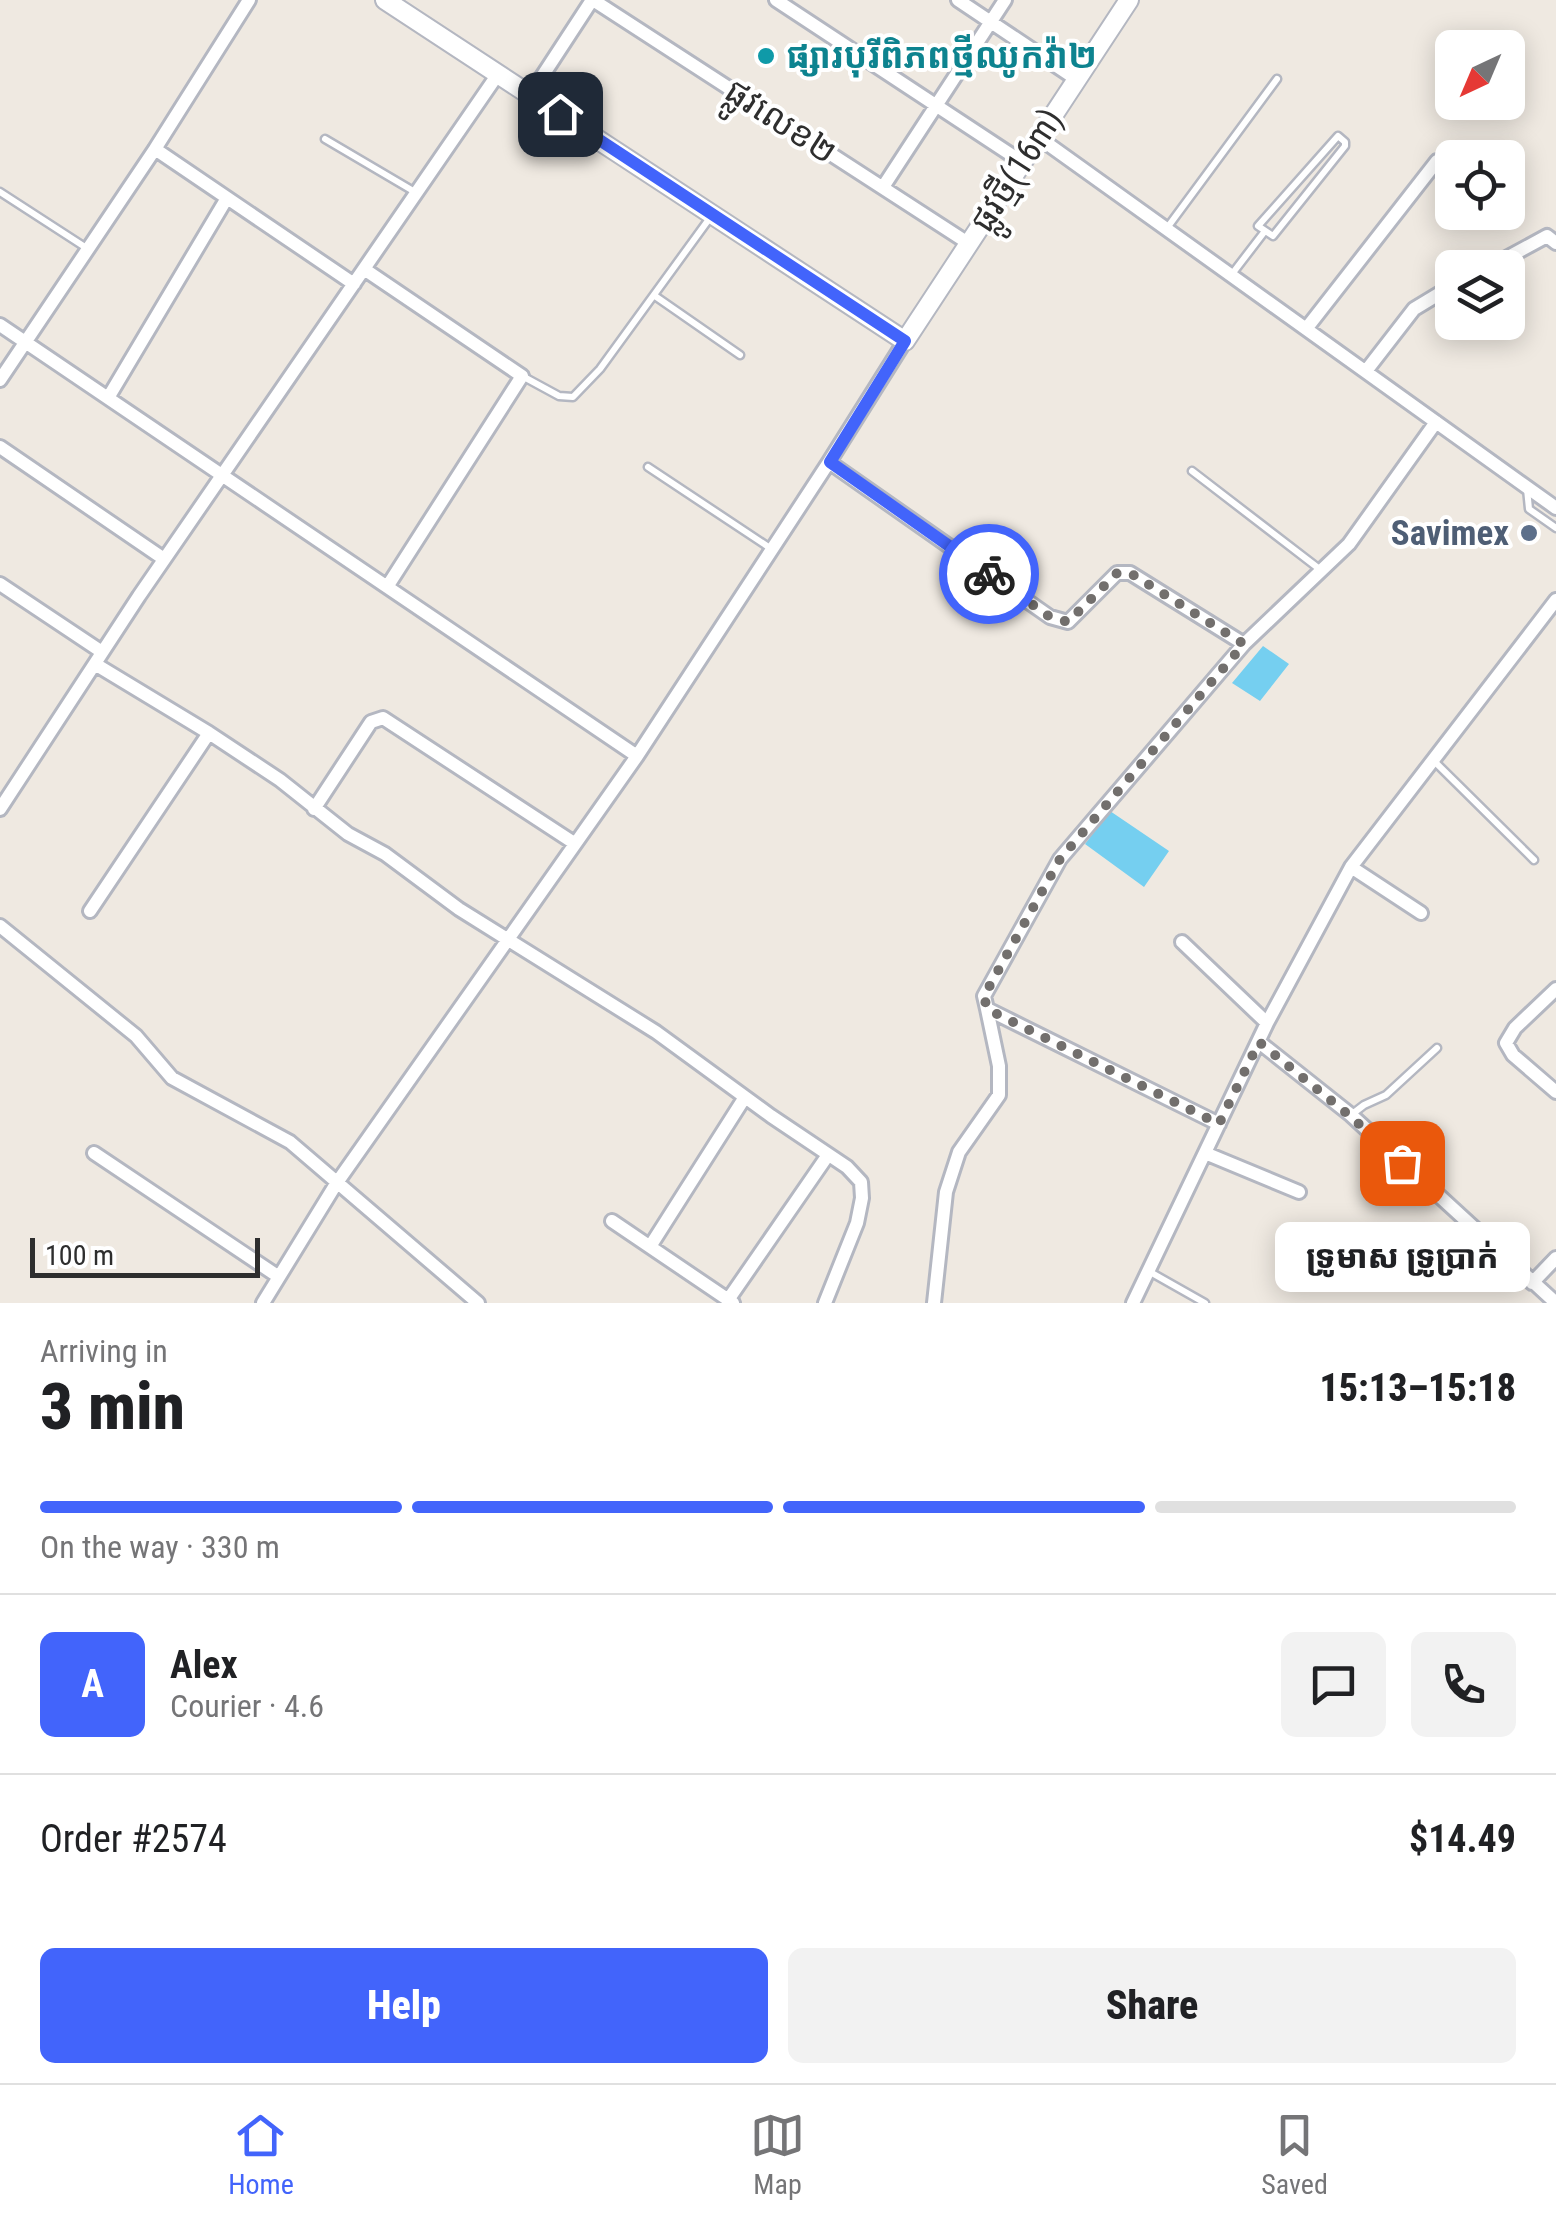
<!DOCTYPE html>
<html lang="en">
<head>
<meta charset="utf-8">
<style>
	:root { --surface:#fff; --page:#f2f2f2; --text:#202124; --muted:#757577; --line:#e0e0e0; --accent:#4264fb }
	body { margin:0; font-family:"Roboto Condensed","Noto Sans Khmer",sans-serif; background:var(--page); color:var(--text); height:100vh; display:flex; flex-direction:column; font-size:38px; white-space:nowrap }
	* { box-sizing:border-box; margin:0 }
	p { font-size:32px; color:var(--muted) }
	.icon { flex:none; width:55px; height:55px; fill:none; stroke:currentColor; stroke-width:2; stroke-linecap:round; stroke-linejoin:round }
	.map { position:relative; height:1303px; overflow:hidden }
	.panel { display:flex; flex-direction:column; background:var(--surface); flex:1 }
	.panel>* { flex:none }
	.needle { width:65px; rotate:224deg }
	.tools { position:absolute; left:1435px; top:30px; display:grid; gap:20px }
	.tools a { display:grid; place-items:center; width:90px; height:90px; border-radius:15px; background:var(--surface); box-shadow:0 5px 25px #0003; font-size:50px }
	.scale { position:absolute; left:30px; bottom:25px; width:230px; box-sizing:border-box; padding-left:10px; border:5px solid #2e2e2e; border-top:0; font-size:28px; line-height:35px; white-space:nowrap; color:#2e2e2e; -webkit-text-stroke:8px #fff; paint-order:stroke }
	.pin { position:absolute; display:grid; place-items:center; width:85px; height:85px; color:#fff; margin:-42px; border-radius:20px; box-shadow:0 5px 15px #0006 }
	.courier { position:absolute; display:grid; place-items:center; width:100px; height:100px; margin:-50px; border:8px solid #4264fb; border-radius:50%; background:#fff; color:#222; box-shadow:0 2px 12px #0007 }
	.bubble { position:absolute; height:70px; border-radius:15px; background:var(--surface); box-shadow:0 5px 25px #0003; font-size:32px; font-weight:800; line-height:70px; text-align:center }
	.summary em { font-style:normal; font-weight:800 }
	.summary div { display:flex; flex-direction:column-reverse }
	.summary { display:flex; align-items:center; justify-content:space-between; height:170px; padding:0 40px }
	h1 { font-size:65px; font-weight:800; line-height:75px }
	.bar { display:grid; grid-template-columns:repeat(4,1fr); gap:15px 10px; align-content:center; height:120px; padding:0 40px }
	.bar i { height:12px; border-radius:8px; background:var(--line) }
	.bar .active { background:var(--accent) }
	.bar p { grid-column:span 4 }
	.line { display:flex; align-items:center; gap:25px; padding:0 40px; border-top:2px solid var(--line) }
	.line div { flex:1 }
	.round { display:grid; place-items:center; flex:none; width:105px; height:105px; border-radius:15px; background:var(--page) }
	.primary-button { display:flex; gap:20px; margin-top:auto; padding:20px 40px }
	.primary-button a { flex:1; height:115px; border-radius:15px; background:var(--accent); color:#fff; font-size:40px; font-weight:800; line-height:115px; text-align:center }
	.primary-button a+a { background:var(--page); color:var(--text) }
	.dock { display:flex; justify-content:space-around; align-items:center; height:140px; border-top:2px solid var(--line); background:var(--surface); font-size:28px; color:var(--muted) }
	.dock a { display:grid; justify-items:center; gap:5px }
	.dock .active { color:var(--accent) }
	.map>svg:first-child { display:block }
</style>
</head>
<body>
<div class="map">
<svg width="1556" height="1303" viewBox="0 0 1556 1303">
	<rect width="100%" height="100%" fill="#efe9e1"/>
	<path fill="#75cff0" d="M1263 646 1289 664 1260 701 1232 683Z
		M1110 811 1169 851 1144 887 1085 844Z"/>
	<g fill="none" stroke-linecap="round" stroke-linejoin="round">
		<defs>
			<path id="lane" d="M1338 136 1345 142V146L1273 236 1258 226Z
				M325 139 415 192
				M0 192 88 249
				M1167 228 1277 79
				M1232 274 1265 231
				M655 296 740 355
				M524 377 559 396 573 397 600 369 712 215
				M648 467 770 548
				M1192 471 1322 571
				M1527 489 1529 509 1556 528
				M1432 759 1534 860
				M1351 1115 1364 1105 1386 1095 1437 1048
				M1150 1272 1205 1303"/>
			<path id="street" d="M593 0 968 243
				M776 0 1022 162
				M958 0 1076 79
				M530 95 592 0
				M1038 137 1556 508
				M155 149 354 284
				M883 187 1005 0
				M1488 268 1547 236 1556 243
				M364 269 522 376 387 587
				M0 325 637 756
				M1306 329 1437 161
				M1366 371 1414 309 1452 286
				M0 380 155 149 249 0
				M108 398 227 198
				M0 447 164 559
				M829 462 1050 617 1068 622 1117 573H1130L1244 644
				M0 584 102 652
				M95 664 209 733 280 780 348 834 385 854 459 909 656 1032 771 1116 847 1167 861 1182 862 1198 857 1223 825 1303
				M0 809 139 596 498 74
				M314 809 371 722 383 718 574 843
				M1351 867 1421 913
				M90 911 209 733
				M0 926 136 1036 172 1078 290 1142 478 1303
				M1182 942 1267 1023
				M1556 989 1515 1028 1506 1043 1513 1055 1556 1092
				M1259 1042 1351 1115 1556 1303
				M1219 1124 987 1009 984 996 1060 859 1244 644 1349 544 1436 422
				M94 1153 279 1277
				M1205 1153 1299 1192
				M612 1221 733 1303
				M651 1245 745 1097
				M1532 1283 1556 1258
				M728 1300 828 1155
				M263 1303 336 1184 637 756 829 462 905 341
				M934 1303 946 1192 959 1152 999 1095V1066L987 1009
				M1133 1303 1267 1023 1351 867 1556 600"/>
			<path id="secondary" d="M385 0 905 341 1129 0"/>
		</defs>
		<use href="#lane" stroke="#b4b7c1" stroke-width="11"/>
		<use href="#street" stroke="#b4b7c1" stroke-width="18"/>
		<use href="#secondary" stroke="#b4b7c1" stroke-width="22"/>
		<use href="#lane" stroke="#fff" stroke-width="6"/>
		<use href="#street" stroke="#fff" stroke-width="12"/>
		<use href="#secondary" stroke="#fff" stroke-width="18"/>
	</g>
	<g fill="none" stroke-linecap="round" stroke-linejoin="round">
		<path stroke="#726f6d" stroke-width="10" stroke-dasharray="0 18" d="M989 574 1050 617 1068 622 1117 573H1130L1244 644 1060 859 984 996 987 1009 1219 1124 1259 1042 1350 1116 1402 1163"/>
		<path stroke="#4264fb" stroke-width="12" d="M560 114 905 341 830 462 989 574"/>
	</g>
	<circle fill="#0f9aa8" stroke="#fff" stroke-width="4" cx="766" cy="56" r="10"/>
	<circle fill="#5c6f8a" stroke="#fff" stroke-width="4" cx="1529" cy="533" r="10"/>
	<g text-anchor="middle" stroke-width="8" stroke-linejoin="round" paint-order="stroke">
		<g font-size="35" font-weight="bold" fill="#0d838f" stroke="#fff" text-anchor="start">
			<text x="786" y="68">ផ្សារបុរីពិភពថ្មីឈូកវ៉ា២</text>
		</g>
		<g font-size="35" fill="#2e2e2e" stroke="#fff">
			<text transform="translate(781 121) rotate(33)" y="12">ផ្លូវលេខ២</text>
			<text transform="translate(1016 170) rotate(-57)" y="12">ផ្លូវថ្មី(16m)</text>
		</g>
		<g font-size="35" font-weight="bold" fill="#4e5e75" stroke="#fff" text-anchor="end">
			<text x="1509" y="545">Savimex</text>
		</g>
	</g>
</svg>
<div class="tools">
<a><svg class="needle" viewBox="-14 -14 28 28"><path d="M0-13l5 13h-10z" fill="#e53935"/><path d="M0 13l5-13h-10z" fill="#757577"/></svg></a>
<a><svg class="icon" aria-label="locate" viewBox="0 0 24 24"><circle cx="12" cy="12" r="6"/><path d="M12 2v4M12 18v4M2 12h4M18 12h4"/></svg></a>
<a><svg class="icon" aria-label="layers" viewBox="0 0 24 24"><path d="M12 4l9 5-9 5-9-5zM3 14l9 5 9-5"/></svg></a>
</div>
<div class="scale">100 m</div>
<div class="pin" style="left:1402px;top:1163px;background:#ea580c"><svg class="icon" aria-label="bag" viewBox="0 0 24 24"><path d="M5 8h14l-1 12H6zM9 8a3 3 0 0 1 6 0"/></svg></div>
<div class="pin" style="left:560px;top:114px;background:#1f2937"><svg class="icon" aria-label="home" viewBox="0 0 24 24"><path d="M3 11l9-7 9 7M6 9v11h12V9"/></svg></div>
<div class="courier" style="left:989px;top:574px"><svg class="icon" aria-label="bike" viewBox="0 0 24 24"><circle cx="6" cy="16" r="4"/><circle cx="18" cy="16" r="4"/><path d="M6 16l4-8h5l3 8M10 8l3 8H6M13 5h3"/></svg></div>
<div class="bubble" style="left:1275px;top:1222px;width:255px">ទ្រូមាស ទ្រូប្រាក់</div>
</div>
<section class="panel">
<div class="summary"><div><h1>3 min</h1><p>Arriving in</p></div><em>15:13–15:18</em></div>
<div class="bar"><i class="active"></i><i class="active"></i><i class="active"></i><i></i><p>On the way · 330 m</p></div>
<div class="line" style="height:180px"><b class="round" style="background:var(--accent);color:#fff">A</b><div><b>Alex</b><p>Courier · 4.6</p></div><a class="round"><svg class="icon" aria-label="chat" viewBox="0 0 24 24"><path d="M4 5h16v11H9l-5 4z"/></svg></a><a class="round"><svg class="icon" aria-label="phone" viewBox="0 0 24 24"><path d="M5 4h4l2 5-3 2q2 4 5 5l2-3 5 2v4C11 20 4 13 5 4z"/></svg></a></div>
<div class="line" style="height:130px"><div>Order #2574</div><b>$14.49</b></div>
<div class="primary-button"><a>Help</a><a>Share</a></div>
</section>
<nav class="dock">
<a class="active"><svg class="icon" aria-label="home" viewBox="0 0 24 24"><path d="M3 11l9-7 9 7M6 9v11h12V9"/></svg>Home</a>
<a><svg class="icon" aria-label="map" viewBox="0 0 24 24"><path d="M3 6l6-2 6 2 6-2v14l-6 2-6-2-6 2zM9 4v14M15 6v14"/></svg>Map</a>
<a><svg class="icon" aria-label="saved" viewBox="0 0 24 24"><path d="M7 4h10v16l-5-4-5 4z"/></svg>Saved</a>
</nav>
</body>
</html>
